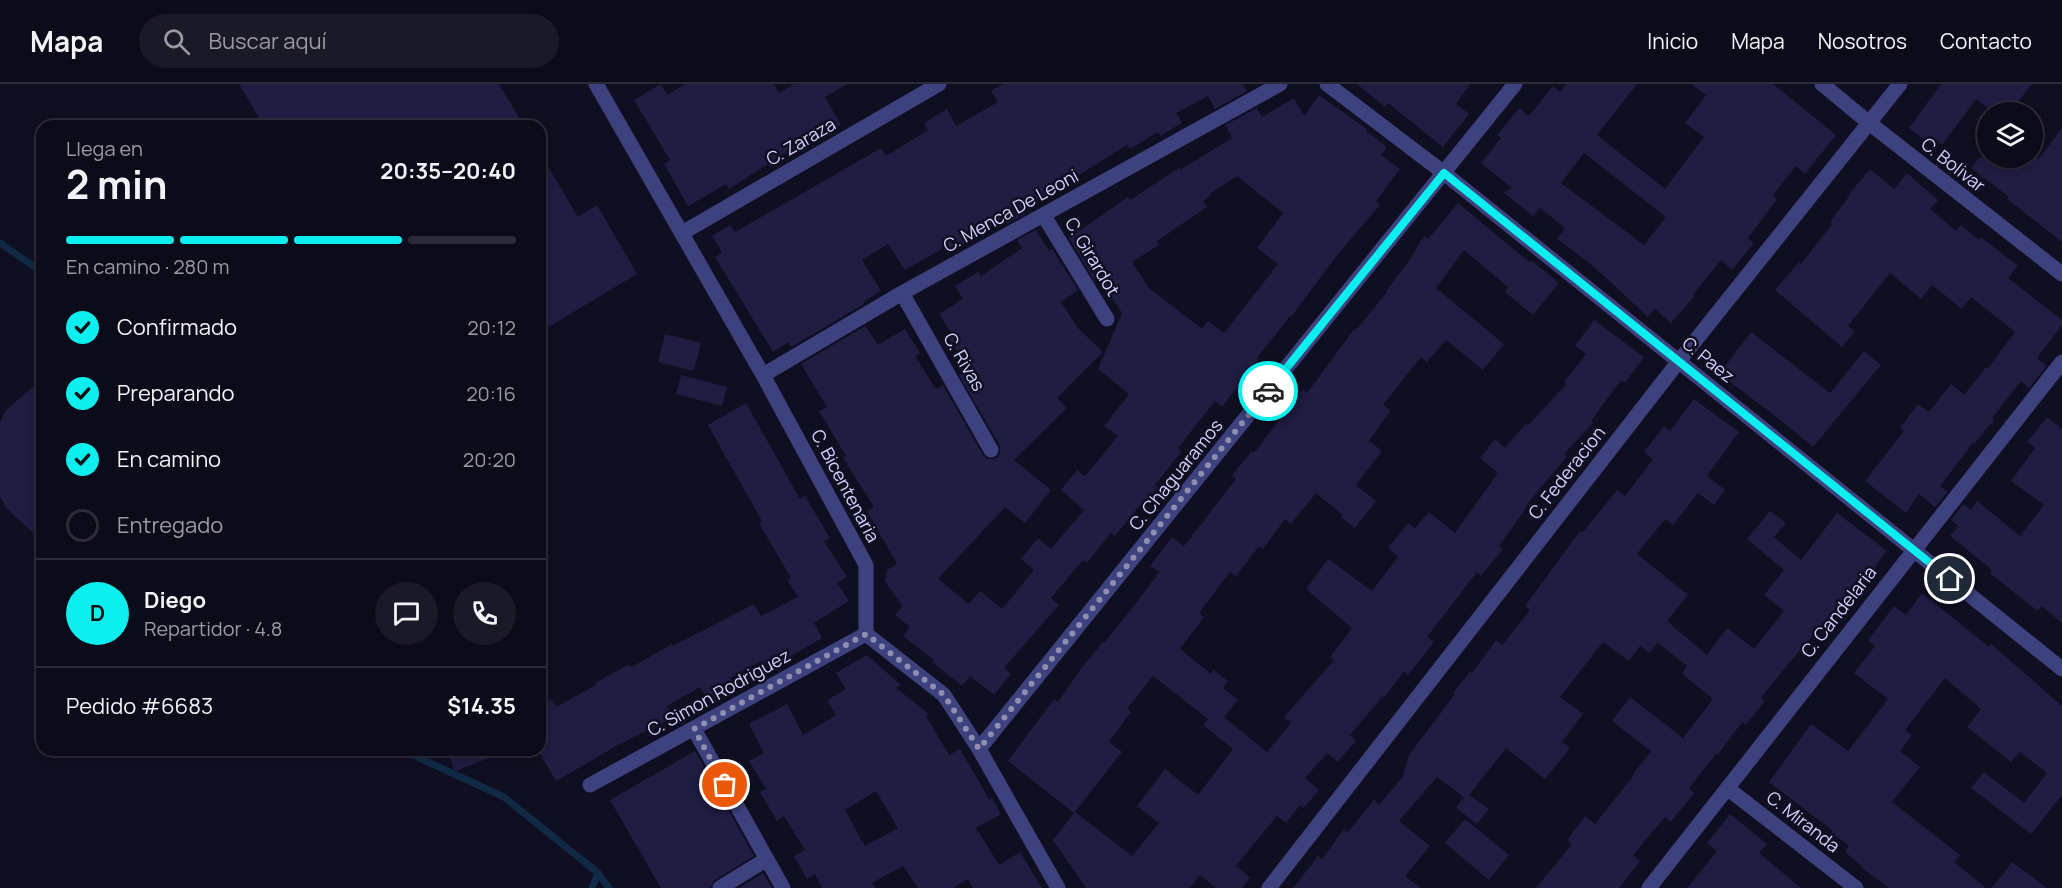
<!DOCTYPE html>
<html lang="es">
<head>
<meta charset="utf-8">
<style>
	:root { --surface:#0c0b1a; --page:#1a1927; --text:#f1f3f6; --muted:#9a9ba2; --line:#2c2b39; --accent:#0deeee }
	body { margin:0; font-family:Manrope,sans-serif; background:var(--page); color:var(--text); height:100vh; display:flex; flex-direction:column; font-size:22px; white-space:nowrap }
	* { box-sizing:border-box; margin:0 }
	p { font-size:20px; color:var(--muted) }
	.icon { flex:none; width:33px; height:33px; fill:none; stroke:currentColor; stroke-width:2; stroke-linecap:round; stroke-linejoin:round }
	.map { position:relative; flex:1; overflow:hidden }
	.panel { position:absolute; left:36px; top:36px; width:510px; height:636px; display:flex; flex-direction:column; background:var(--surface); border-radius:18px; box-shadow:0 3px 9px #0003,0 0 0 2px var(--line) }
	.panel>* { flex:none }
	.buttons { position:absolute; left:1977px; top:18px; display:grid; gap:12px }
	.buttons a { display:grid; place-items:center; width:66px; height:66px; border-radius:50%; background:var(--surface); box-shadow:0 3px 9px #0003,0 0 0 2px var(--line); font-size:30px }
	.pin { position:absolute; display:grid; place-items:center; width:51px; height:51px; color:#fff; margin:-26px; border:3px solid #fff; border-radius:50%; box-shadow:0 2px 6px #0007 }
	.courier { position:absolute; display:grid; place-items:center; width:60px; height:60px; margin:-30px; border:4px solid #0deeee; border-radius:50%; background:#fff; color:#222; box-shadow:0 2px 8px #0007 }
	.overview em { font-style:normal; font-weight:700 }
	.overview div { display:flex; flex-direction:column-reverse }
	.overview { display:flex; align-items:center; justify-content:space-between; height:102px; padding:0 30px }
	h1 { font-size:39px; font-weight:700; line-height:45px }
	.bar { display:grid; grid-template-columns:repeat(4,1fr); gap:9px 6px; align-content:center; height:72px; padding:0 30px }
	.bar i { height:8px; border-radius:4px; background:var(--line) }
	.bar .on { background:var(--accent) }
	.bar p { grid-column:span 4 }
	.line { display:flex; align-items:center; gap:15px; padding:0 30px; border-top:2px solid var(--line) }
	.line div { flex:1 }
	.round { display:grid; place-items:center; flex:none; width:63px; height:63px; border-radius:32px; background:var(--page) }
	ol { padding:0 30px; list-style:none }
	li { display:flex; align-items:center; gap:18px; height:66px }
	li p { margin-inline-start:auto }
	li .icon { padding:6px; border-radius:50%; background:var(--accent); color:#111; stroke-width:4 }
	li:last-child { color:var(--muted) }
	li i { width:33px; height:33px; border:3px solid var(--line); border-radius:50% }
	header { display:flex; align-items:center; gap:36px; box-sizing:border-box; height:84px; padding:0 30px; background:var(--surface); border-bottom:2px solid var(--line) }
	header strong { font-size:28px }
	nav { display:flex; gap:33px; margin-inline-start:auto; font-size:21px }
	.search { width:420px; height:54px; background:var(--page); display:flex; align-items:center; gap:15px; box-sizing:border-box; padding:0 21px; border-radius:33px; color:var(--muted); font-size:22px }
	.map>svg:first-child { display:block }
</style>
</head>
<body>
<header>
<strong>Mapa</strong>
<div class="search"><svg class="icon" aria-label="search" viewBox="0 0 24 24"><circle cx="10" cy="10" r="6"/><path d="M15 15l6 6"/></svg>Buscar aquí</div>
<nav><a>Inicio</a><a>Mapa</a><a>Nosotros</a><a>Contacto</a></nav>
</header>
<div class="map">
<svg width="2062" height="804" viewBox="0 0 2062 804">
	<rect width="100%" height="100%" fill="#100f22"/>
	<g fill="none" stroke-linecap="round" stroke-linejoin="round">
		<path stroke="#102945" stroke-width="7" d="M0 159 42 188
			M402 666 504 713 598 789 609 804
			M592 804 598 789"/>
	</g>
	<path fill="#201c42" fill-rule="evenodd" d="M239 0H499L524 42H264Z
		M661 0 667 11 685 0H774L779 9 794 0H847L825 13 841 41 818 55 816 52 780 72 729 105 726 100 688 122 664 80 670 76 634 16Z
		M1003 0H1243L1247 7 1215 25 1208 12 1176 29 1182 39 1160 52 1158 48 1130 65 1127 61 1034 119 1023 128 1025 130 1007 140 1004 135 950 168 947 162 905 186 888 160 862 176 881 207 863 218 864 220 791 263 788 258 773 268 715 173 722 168 712 152 730 141 735 148 881 64 886 72 928 46 924 39 947 25 956 42 998 18 991 7Z
		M1357 0H1470L1456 20 1469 30 1443 63 1388 19 1385 23Z
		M1566 0H1637L1597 51 1665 105 1704 53 1685 39 1706 11 1691 0H1773L1836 51 1805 90 1796 82 1773 111 1777 115 1748 154 1754 159 1732 186 1721 176 1693 211 1695 212 1671 239 1655 225 1648 233 1592 181 1557 155 1565 144 1540 124 1533 132 1504 109 1512 104 1481 79 1501 54 1497 51 1519 24 1529 32 1553 2 1560 8ZM1584 69 1666 133 1644 161 1561 99Z
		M1941 0H2032L2010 28H1993L1976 15 1942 61 1930 52 1926 57 1909 44Z
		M1319 11 1367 45 1366 47 1387 63 1381 71 1400 85 1376 117 1380 121 1338 170 1291 233 1290 232 1257 274 1258 276 1222 323 1215 317 1178 364 1182 367 1155 401 1158 403 1142 422 1140 421 1115 452 1111 449 1087 479 1083 476 1051 514 1059 521 1004 584 1011 590 994 611 970 592 962 602 932 578 934 576 903 552 910 543 895 531 902 522 885 497 887 486 897 480 867 427 874 423 843 374 846 372 819 327 827 323 801 280 865 242 878 261 905 245 920 269 915 272 935 304 937 305 943 301 983 371 987 375H995L1000 370V362L959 291 969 285 947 251 951 249 939 230 963 215 955 202 978 188 981 192 1022 164 1017 156 1036 146 1049 167 1052 165 1078 206 1061 218 1078 244 1103 268 1057 314 1067 324 1014 376 1051 406 1025 439 1005 423 938 495 969 520 980 507 1002 525 1034 486 1021 475 1038 454 1051 465 1084 426 1061 406 1077 386 1085 392 1118 352 1104 342 1129 310 1098 285 1122 229 1098 193 1094 196 1069 154 1128 113 1130 116 1179 84 1180 86 1232 54 1225 41 1257 24 1262 33 1294 14 1304 32ZM1237 92 1283 129 1257 164 1278 180 1224 249 1208 237 1202 245 1149 204 1132 178 1159 161 1157 157 1207 123 1203 117 1211 111 1209 110Z
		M2062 44V158L2007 115 2009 113 1971 84 1979 74H2039Z
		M540 69 578 133 597 121 637 190 540 248Z
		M1870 85 1894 105 1907 89 1938 116 1930 125 1956 147 1961 141 1979 156 1981 153 2018 182 2008 194 2062 236V241L2037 274 2047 282 2029 304 2021 297 1992 334 1994 336 1974 360 1973 359 1940 402 1948 408 1935 423 1919 410 1906 429 1865 397 1904 347 1900 344 1918 320 1929 328 1951 300 1964 311 1986 283 1988 284 2015 248 1971 213 1962 225 1932 201 1921 215 1890 189 1848 242 1855 247 1842 263 1775 206 1799 178 1801 180 1832 140 1830 138 1850 111 1849 110Z
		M1458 119 1529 178 1531 176 1559 199 1533 231 1505 208 1508 203 1464 166 1436 204 1504 260 1483 286 1446 256 1427 278 1421 273 1383 321 1391 326 1369 357 1382 367 1356 401 1376 417 1355 444 1341 433 1343 431 1316 409 1291 440 1285 435 1263 465 1259 462 1236 492 1230 488 1199 529 1204 533 1180 565 1211 590 1213 586 1228 597 1223 604 1238 616 1224 633 1267 668 1291 639 1284 633 1334 576 1330 573 1352 544 1306 505 1328 475 1372 507 1398 473 1388 464 1408 439 1415 444 1429 428 1455 449 1498 389 1480 374 1495 355 1505 364 1526 339 1528 341 1567 300 1564 298 1586 270 1575 262 1594 236 1644 273 1625 299 1621 296 1591 337 1593 339 1564 370 1567 372 1525 423 1526 424 1499 462 1503 465 1481 492 1477 488 1427 553 1434 558 1408 591 1404 587 1384 614 1383 612 1350 651 1356 656 1338 678 1327 669 1305 694 1319 706 1304 724 1300 721 1286 739 1277 732 1236 782 1250 793 1242 804H1216L1200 791 1190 804H1086L1053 756 1074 729 1008 677 1054 615 1058 618 1083 582 1103 558 1104 559 1140 514 1159 488 1150 482 1172 453 1184 462 1236 395 1232 391 1252 367 1254 369 1303 305 1307 309 1355 244 1356 246 1387 208 1386 207 1409 177 1424 152 1428 155ZM1153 592 1208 635 1203 641 1233 665 1198 711 1165 685 1137 722 1159 739 1132 772 1075 728 1122 668 1109 658 1131 628 1127 625Z
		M1751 248 1830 309 1864 267 1881 281 1813 363 1769 327 1719 290Z
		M665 250 701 259 694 287 658 278Z
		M681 291 727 303 722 322 676 310Z
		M42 295V457L5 423 0 412V339L6 326Z
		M1694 315 1739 348 1707 392 1725 406 1714 421 1698 409 1673 441 1665 435 1637 470 1688 511 1667 537 1707 571 1727 544 1754 565 1784 527 1764 511 1784 486 1747 455 1770 427 1786 439 1774 453 1801 476 1837 429 1887 467 1864 497 1863 496 1836 529 1834 527 1789 579 1761 614 1765 617 1746 641 1742 638 1718 671 1716 670 1689 704 1694 709 1671 738 1665 733 1633 771 1640 777 1619 804H1536L1572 760 1567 756 1585 732 1595 740 1634 691 1633 690 1651 667 1612 637 1630 613 1683 654 1713 615 1682 590 1687 582 1658 559 1650 569 1640 562 1629 577 1603 558 1560 613 1583 630 1562 658 1570 664 1545 695 1506 664 1469 711 1489 725 1477 740 1456 724 1464 713 1437 693 1399 737 1430 762 1405 792 1421 804H1293L1318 772 1322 775 1344 745 1348 748 1374 716 1379 721 1403 692 1409 671 1455 610 1453 609 1470 588 1472 589 1496 556 1502 561 1530 526 1525 522 1580 447 1582 449 1617 406 1625 412 1653 375 1644 368 1664 342 1670 347Z
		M746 319 800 415 805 412 830 454 824 457 847 493 837 499 849 517 814 539 822 554 766 586 761 577 730 594 737 606 710 621 700 603 667 622 674 633 618 661 556 697 540 670V622L552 615 556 623 596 601 595 599 628 581 632 583 672 560 673 562 754 520 761 532 798 513 787 496 791 494 759 439 762 437 708 341Z
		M2047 333 2062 345V539L2042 522 2038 527 2021 514 1990 489 1992 486 1950 452 1958 442 1951 436 1963 420 1971 426 1977 417 2020 452 2044 421 2011 397 2035 364 2027 358Z
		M1922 509 1989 563 1991 560 2062 622V711L2031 750 1971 704 1984 688 2024 719 2047 689 2020 668 2011 678 1967 643 1981 625 1945 594 1905 646 1912 651 1900 667 1920 683 1892 718 1960 771 1954 778 1986 804H1889L1862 784 1863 783 1845 768 1849 762 1832 749 1833 747 1769 698 1811 640 1848 667 1888 615 1854 589 1875 562 1868 556 1894 522 1906 531Z
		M867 571 901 601 896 604 929 630 926 632 949 671 960 665 989 715 992 714 1001 730 976 744 999 781 1020 768 1042 804H973L968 795 953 804H918L903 782 872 799 875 804H822L815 790 807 795 794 772 805 766 784 732 777 737 760 708 766 705 749 677 764 669 749 640 787 620 803 651 836 631 827 616 846 605 836 589ZM876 707 898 744 865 762 845 726Z
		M447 666H507V667L455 687Z
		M695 667 711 695 708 697 725 724 727 723 754 772 715 796 710 804H661L610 716Z
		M1730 730 1767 760 1759 769 1801 804H1687L1717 767 1707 759Z
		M1465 735 1509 771 1489 796 1445 759Z
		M2012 778 2047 804H1992Z
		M763 789 772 804H739Z"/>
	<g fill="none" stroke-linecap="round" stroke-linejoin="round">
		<path stroke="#3d417e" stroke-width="15" d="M596 0 763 291 866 481V550L944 611 979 665 1058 804
			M1327 0 1444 89 2062 585
			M1822 0 1868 38 2062 190
			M1044 132 1107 235
			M682 149 939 0
			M902 209 991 366
			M763 291 902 209 1280 0
			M694 645 783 804
			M979 665 1515 0
			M590 701 866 550
			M1727 704 1856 804
			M720 804 767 775
			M1269 804 1679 277 1900 0
			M1649 804 2062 278"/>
	</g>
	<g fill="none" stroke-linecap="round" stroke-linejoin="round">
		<path stroke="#8f8eb0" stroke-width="6" stroke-dasharray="0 10.8" d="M725 701 694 645 866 550 944 611 979 665 1268 307"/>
		<path stroke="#0deeee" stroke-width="8" d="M1268 307 1444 89 1950 495"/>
	</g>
	<g text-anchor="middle" stroke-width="5" stroke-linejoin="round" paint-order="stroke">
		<g font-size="18" fill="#d3d2fd" stroke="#100f22">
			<text transform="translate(801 58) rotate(-30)" y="6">C. Zaraza</text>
			<text transform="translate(1953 81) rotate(38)" y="6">C. Bolivar</text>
			<text transform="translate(1011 127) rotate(-29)" y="6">C. Menca De Leoni</text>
			<text transform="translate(1092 173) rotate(59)" y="6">C. Girardot</text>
			<text transform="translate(1708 276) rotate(39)" y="6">C. Paez</text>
			<text transform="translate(964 278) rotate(60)" y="6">C. Rivas</text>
			<text transform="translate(1567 389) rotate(-52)" y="6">C. Federacion</text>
			<text transform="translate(1176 391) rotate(-51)" y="6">C. Chaguaramos</text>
			<text transform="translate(845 402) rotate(62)" y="6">C. Bicentenaria</text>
			<text transform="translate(1839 528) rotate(-52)" y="6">C. Candelaria</text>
			<text transform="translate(719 609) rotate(-29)" y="6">C. Simon Rodriguez</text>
			<text transform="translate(1803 738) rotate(38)" y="6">C. Miranda</text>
		</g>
	</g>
</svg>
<div class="buttons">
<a><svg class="icon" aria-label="layers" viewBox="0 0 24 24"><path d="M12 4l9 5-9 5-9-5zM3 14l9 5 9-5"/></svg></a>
</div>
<div class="pin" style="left:725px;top:701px;background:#ea580c"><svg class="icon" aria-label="bag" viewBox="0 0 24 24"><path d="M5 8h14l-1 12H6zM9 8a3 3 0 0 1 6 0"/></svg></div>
<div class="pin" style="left:1950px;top:495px;background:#1f2937"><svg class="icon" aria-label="home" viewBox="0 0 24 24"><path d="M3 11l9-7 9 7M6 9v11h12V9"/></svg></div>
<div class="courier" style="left:1268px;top:307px"><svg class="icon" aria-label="car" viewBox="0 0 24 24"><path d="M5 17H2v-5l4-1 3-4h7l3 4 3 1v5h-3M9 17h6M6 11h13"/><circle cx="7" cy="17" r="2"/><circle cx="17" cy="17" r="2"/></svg></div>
<section class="panel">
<div class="overview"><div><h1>2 min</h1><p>Llega en</p></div><em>20:35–20:40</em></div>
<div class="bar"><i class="on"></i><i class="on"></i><i class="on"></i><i></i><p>En camino · 280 m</p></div>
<ol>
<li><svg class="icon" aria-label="check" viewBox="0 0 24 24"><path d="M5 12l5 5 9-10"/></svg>Confirmado<p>20:12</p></li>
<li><svg class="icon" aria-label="check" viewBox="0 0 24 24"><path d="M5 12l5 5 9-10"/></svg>Preparando<p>20:16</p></li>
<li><svg class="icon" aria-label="check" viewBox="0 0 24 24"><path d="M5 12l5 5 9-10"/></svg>En camino<p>20:20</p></li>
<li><i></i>Entregado</li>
</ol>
<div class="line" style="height:108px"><b class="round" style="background:var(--accent);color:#111">D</b><div><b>Diego</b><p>Repartidor · 4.8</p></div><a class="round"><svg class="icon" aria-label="chat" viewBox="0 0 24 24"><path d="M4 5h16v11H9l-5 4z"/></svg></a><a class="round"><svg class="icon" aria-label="phone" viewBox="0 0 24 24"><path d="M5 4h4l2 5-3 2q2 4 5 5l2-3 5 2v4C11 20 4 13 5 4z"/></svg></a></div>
<div class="line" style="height:78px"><div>Pedido #6683</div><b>$14.35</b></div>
</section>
</div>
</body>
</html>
